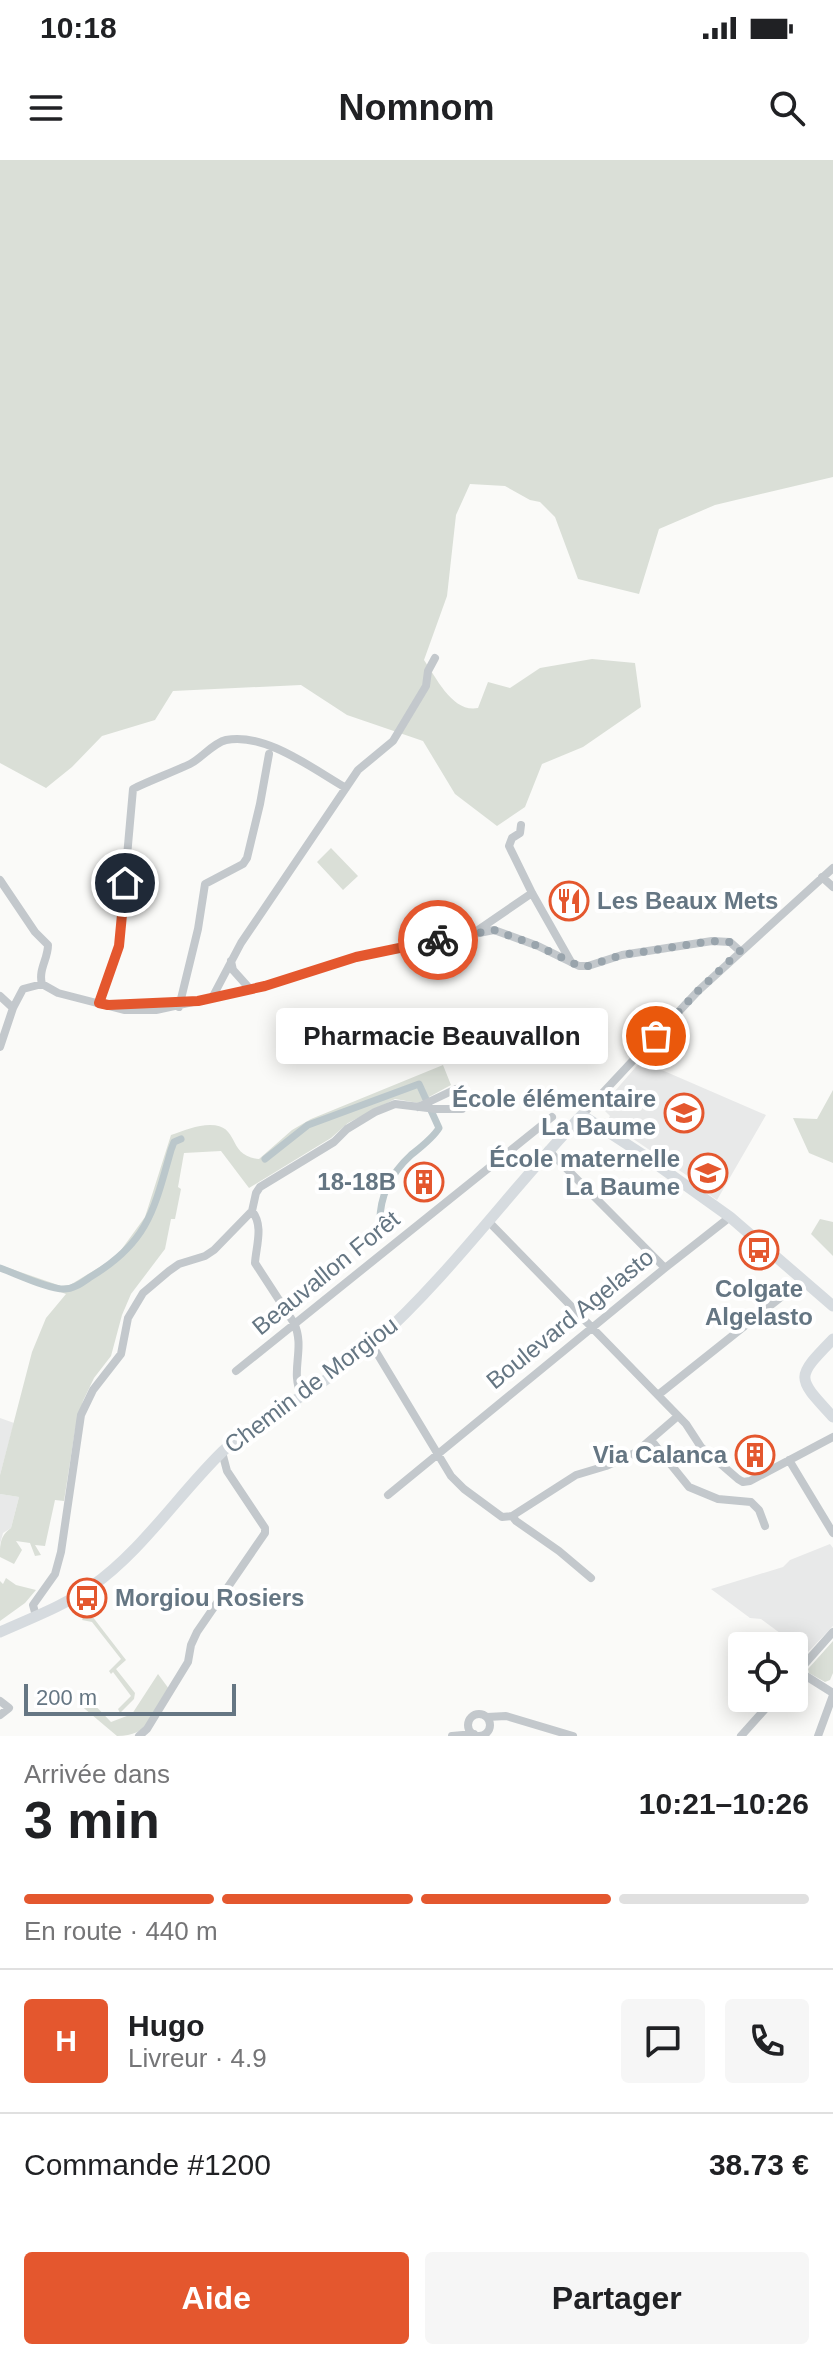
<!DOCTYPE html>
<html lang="fr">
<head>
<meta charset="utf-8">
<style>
	:root { --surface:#fff; --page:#f6f6f6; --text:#202124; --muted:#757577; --line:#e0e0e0; --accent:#e4572e }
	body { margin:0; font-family:Arial,sans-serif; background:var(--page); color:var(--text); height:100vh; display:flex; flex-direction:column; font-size:30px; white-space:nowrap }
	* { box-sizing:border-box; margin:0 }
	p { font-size:26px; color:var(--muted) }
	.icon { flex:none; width:44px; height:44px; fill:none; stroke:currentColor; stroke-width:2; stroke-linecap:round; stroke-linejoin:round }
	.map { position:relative; height:1576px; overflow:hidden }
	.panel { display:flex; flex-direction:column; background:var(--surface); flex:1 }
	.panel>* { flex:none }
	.buttons { position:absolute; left:728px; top:1472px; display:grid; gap:16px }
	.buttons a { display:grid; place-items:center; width:80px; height:80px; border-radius:8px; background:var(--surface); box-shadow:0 4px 20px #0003; font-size:40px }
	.scale { position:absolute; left:24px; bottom:20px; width:212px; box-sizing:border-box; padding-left:8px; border:4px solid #657683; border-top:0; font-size:22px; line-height:28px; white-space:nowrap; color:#657683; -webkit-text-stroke:6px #fff; paint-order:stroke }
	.pin { position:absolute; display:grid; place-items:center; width:68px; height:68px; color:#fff; margin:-34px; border:4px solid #fff; border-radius:50%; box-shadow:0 2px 8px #0007 }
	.courier { position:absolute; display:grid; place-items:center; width:80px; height:80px; margin:-40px; border:6px solid #e4572e; border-radius:50%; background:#fff; color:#222; box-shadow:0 2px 10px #0007 }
	.bubble { position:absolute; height:56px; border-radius:8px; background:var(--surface); box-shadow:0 4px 20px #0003; font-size:26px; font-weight:800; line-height:56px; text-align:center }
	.headline em { font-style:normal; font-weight:800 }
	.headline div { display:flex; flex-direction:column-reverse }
	.headline { display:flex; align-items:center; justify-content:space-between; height:136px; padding:0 24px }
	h1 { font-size:52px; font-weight:800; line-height:60px }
	.bar { display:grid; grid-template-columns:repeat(4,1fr); gap:12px 8px; align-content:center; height:96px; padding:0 24px }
	.bar i { height:10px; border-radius:6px; background:var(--line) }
	.bar .current { background:var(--accent) }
	.bar p { grid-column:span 4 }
	.line { display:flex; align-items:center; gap:20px; padding:0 24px; border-top:2px solid var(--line) }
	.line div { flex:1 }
	.round { display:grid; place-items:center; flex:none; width:84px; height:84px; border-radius:8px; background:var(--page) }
	.action { display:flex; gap:16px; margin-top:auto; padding:16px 24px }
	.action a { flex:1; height:92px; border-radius:8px; background:var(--accent); color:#fff; font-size:32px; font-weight:800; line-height:92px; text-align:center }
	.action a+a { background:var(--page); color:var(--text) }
	.status { display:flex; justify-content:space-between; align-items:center; height:56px; padding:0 40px; background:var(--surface); direction:ltr }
	.status svg { height:22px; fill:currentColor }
	header { display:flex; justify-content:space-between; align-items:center; height:104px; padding:0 24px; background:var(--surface); font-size:36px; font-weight:800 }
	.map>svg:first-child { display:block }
</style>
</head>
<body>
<div class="status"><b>10:18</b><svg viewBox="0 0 49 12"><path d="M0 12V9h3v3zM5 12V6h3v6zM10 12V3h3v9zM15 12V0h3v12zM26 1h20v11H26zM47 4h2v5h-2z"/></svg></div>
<header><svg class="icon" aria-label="menu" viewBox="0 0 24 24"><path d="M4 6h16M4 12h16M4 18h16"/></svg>Nomnom<svg class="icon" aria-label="search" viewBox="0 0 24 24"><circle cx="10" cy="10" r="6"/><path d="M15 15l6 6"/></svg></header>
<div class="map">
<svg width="833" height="1576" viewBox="0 0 833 1576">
	<rect width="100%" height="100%" fill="#fafaf8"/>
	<path fill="#e8e9e9" d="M641 901 766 955 717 1040 692 1023V1019L607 961 610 956 601 947Z
		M0 1258 14 1263 0 1315Z
		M0 1334 19 1337 11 1368 3 1373 0 1384Z
		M830 1384 833 1388V1466L807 1493 761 1459 750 1458 711 1429 783 1407 790 1400Z"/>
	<path fill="#dadfd7" d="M0 0H833V317L715 345 659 369 639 434 578 419 555 357 540 342 530 340 505 326 470 324 456 355 447 436 424 500C437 519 453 553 478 548L488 522 510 528 540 508 592 499 635 503 641 547 583 587 542 604 525 647 497 666 455 634 423 581 347 555 301 525 173 531 155 560 102 576 72 607 46 628 0 603Z
		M331 688 358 716 343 730 317 702Z
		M443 905 451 925 418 943 395 939 348 963 331 978 249 1028 221 991 184 993 178 1027 181 1029 175 1059H171L165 1089 131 1134 122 1155 111 1196 94 1218 83 1241 75 1270 64 1341 55 1340 45 1386 35 1385 41 1395 35 1396 30 1383 16 1381 22 1390 14 1404 0 1397C0 1384 0 1376 11 1368L19 1337 0 1334V1315L32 1192 46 1158 66 1134 0 1110V1105L61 1126 70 1125 116 1097 145 1057 171 975C183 971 197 965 210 965 241 965 226 996 259 999L292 970 311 959Z
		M833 930V1003L809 993 793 958 817 959Z
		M820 1059 833 1062V1096L811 1074Z
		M6 1418 16 1425 36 1430 25 1443 0 1461V1421L3 1424Z
		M88 1454 92 1456 126 1500 116 1509 135 1533 134 1539 120 1553 118 1549 131 1536 113 1512 111 1514 109 1511 121 1499 92 1462 82 1460 84 1456Z
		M833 1481V1513L830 1520 825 1522 809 1513 808 1509Z
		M158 1514 169 1529C153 1554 150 1576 117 1576L79 1544 86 1536 111 1562 132 1554Z"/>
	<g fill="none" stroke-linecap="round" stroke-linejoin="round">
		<path stroke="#bbc7cb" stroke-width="7" d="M265 999 308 965 419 924 439 968C433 978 421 987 411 995 387 1017 376 1045 381 1078
			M0 1108C17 1114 48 1129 64 1129 75 1129 84 1121 92 1116 148 1082 154 1050 171 990L174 982 181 979"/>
		<path stroke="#c3c8cc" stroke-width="8" d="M521 665 520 673 512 678 509 686 532 733 571 802
			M822 717 833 727
			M0 720 35 772 48 785C48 799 38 810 42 824
			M478 770 532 733
			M231 801 233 810 250 829
			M0 836 13 848
			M212 838 241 783 358 610 393 581 426 526 428 511 435 498
			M99 843 119 786 133 629C151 620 171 613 190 604 202 598 213 583 226 580 265 572 313 609 346 628
			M121 845 183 842
			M179 847 198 769 205 724 243 704 247 698 260 644 269 594
			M0 887 13 848 23 829 42 824 58 833 124 850H156L262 827 356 797 494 770 538 786 579 806H588L622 795 712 781 730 782 740 791
			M418 947 456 929
			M582 955 698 831 833 708
			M548 990 665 1108
			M252 1051C264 1066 256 1086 255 1103L294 1163C306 1189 289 1211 302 1236
			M489 1062 686 1264 701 1287 738 1319 743 1322 750 1321 833 1277
			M372 1185 451 1316 464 1329 502 1357 512 1356 576 1315 606 1306 635 1293 678 1256
			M236 1211 552 957
			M658 1235 795 1126
			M651 1280 689 1327 718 1339 751 1342 759 1350 765 1366
			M789 1300 833 1373
			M388 1335 665 1108 730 1057
			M512 1356 516 1361 559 1391 591 1418
			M36 1456 33 1445 55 1414 61 1392 81 1255 93 1230 121 1194 128 1158 143 1133 169 1111 179 1104 205 1096 214 1090 252 1051 256 1033 260 1027 334 982 347 969 375 952 395 944 436 949H462
			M798 1511 833 1533
			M794 1516 833 1472
			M0 1541 9 1548 0 1555
			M468 1565a11 11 0 1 1 22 0a11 11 0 1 1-22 0Z
			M487 1557 506 1556 573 1576
			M139 1576 147 1569 188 1502 191 1485 197 1472 265 1373V1368L227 1311 222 1292
			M452 1576 474 1574
			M741 1576 775 1538
			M818 1576 833 1535"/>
		<path stroke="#d6dbdf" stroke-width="11" d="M833 1179C795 1218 796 1217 833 1257
			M0 1472C31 1458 64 1446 92 1426 141 1392 179 1334 222 1292 249 1266 281 1250 311 1230 333 1215 355 1200 374 1183 451 1114 511 1029 582 955L642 994 730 1057 833 1146"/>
	</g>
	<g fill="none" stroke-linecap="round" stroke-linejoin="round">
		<path stroke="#99a4ac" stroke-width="8" stroke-dasharray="0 14.4" d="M438 780 494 770 538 786 579 806H588L622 795 712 781 730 782 740 791 698 831 656 876"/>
		<path stroke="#e4572e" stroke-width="10" d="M125 723 119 786 99 843 108 845 198 841 265 826 356 797 438 780"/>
	</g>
	<defs>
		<symbol id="restaurant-ring" viewBox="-11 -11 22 22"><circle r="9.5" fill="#fff" stroke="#e4572e" stroke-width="1.5"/><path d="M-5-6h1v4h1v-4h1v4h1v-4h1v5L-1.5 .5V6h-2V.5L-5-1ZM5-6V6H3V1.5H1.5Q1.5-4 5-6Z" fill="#e4572e"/></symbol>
		<symbol id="school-ring" viewBox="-11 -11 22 22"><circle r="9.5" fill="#fff" stroke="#e4572e" stroke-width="1.5"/><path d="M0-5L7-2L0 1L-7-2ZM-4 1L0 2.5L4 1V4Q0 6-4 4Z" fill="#e4572e"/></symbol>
		<symbol id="building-ring" viewBox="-11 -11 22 22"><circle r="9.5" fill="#fff" stroke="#e4572e" stroke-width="1.5"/><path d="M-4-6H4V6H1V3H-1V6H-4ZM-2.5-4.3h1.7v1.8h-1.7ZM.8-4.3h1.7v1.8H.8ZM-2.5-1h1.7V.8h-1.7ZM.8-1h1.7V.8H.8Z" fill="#e4572e"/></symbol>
		<symbol id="bus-ring" viewBox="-11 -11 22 22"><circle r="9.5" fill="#fff" stroke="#e4572e" stroke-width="1.5"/><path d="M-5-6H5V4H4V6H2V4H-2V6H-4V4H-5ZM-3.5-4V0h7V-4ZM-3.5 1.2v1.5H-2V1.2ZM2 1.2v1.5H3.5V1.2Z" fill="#e4572e"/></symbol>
	</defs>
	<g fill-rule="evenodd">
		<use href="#restaurant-ring" x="547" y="719" width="44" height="44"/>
		<use href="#school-ring" x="662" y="931" width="44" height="44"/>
		<use href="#school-ring" x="686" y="991" width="44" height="44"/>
		<use href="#building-ring" x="402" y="1000" width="44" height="44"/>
		<use href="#bus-ring" x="737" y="1068" width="44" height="44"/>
		<use href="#building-ring" x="733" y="1273" width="44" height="44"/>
		<use href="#bus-ring" x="65" y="1416" width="44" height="44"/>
	</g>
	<g text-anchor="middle" stroke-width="8" stroke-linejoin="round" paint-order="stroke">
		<g font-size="24" font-weight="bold" fill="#657683" stroke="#fff" text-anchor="end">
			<text x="597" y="749" text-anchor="start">Les Beaux Mets</text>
			<text x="656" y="947">École élémentaire<tspan x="656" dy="28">La Baume</tspan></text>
			<text x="680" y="1007">École maternelle<tspan x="680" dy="28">La Baume</tspan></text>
			<text x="396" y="1030">18-18B</text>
			<text x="759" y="1137" text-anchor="middle">Colgate<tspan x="759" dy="28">Algelasto</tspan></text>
			<text x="727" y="1303">Via Calanca</text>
			<text x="115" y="1446" text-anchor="start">Morgiou Rosiers</text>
		</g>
		<g font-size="24" fill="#657683" stroke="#fff">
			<text transform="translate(326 1113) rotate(-39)" y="8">Beauvallon Forêt</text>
			<text transform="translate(570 1159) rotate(-39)" y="8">Boulevard Agelasto</text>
			<text transform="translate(311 1225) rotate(-37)" y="8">Chemin de Morgiou</text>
		</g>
	</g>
</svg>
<div class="buttons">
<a><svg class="icon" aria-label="locate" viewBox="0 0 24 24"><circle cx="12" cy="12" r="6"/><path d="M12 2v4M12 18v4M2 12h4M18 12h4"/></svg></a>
</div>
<div class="scale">200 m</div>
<div class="pin" style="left:656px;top:876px;background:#ea580c"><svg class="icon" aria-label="bag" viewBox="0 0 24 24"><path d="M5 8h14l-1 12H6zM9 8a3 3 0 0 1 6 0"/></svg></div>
<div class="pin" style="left:125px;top:723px;background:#1f2937"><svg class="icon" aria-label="home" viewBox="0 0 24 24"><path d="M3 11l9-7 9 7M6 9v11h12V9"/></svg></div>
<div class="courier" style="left:438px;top:780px"><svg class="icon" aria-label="bike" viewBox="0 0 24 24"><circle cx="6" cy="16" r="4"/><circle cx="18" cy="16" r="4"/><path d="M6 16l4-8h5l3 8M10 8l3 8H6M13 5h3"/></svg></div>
<div class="bubble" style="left:276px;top:848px;width:332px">Pharmacie Beauvallon</div>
</div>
<section class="panel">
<div class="headline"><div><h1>3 min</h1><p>Arrivée dans</p></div><em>10:21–10:26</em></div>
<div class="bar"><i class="current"></i><i class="current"></i><i class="current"></i><i></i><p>En route · 440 m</p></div>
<div class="line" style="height:144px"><b class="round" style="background:var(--accent);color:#fff">H</b><div><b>Hugo</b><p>Livreur · 4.9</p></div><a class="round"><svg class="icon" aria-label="chat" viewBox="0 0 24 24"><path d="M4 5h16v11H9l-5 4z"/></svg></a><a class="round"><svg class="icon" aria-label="phone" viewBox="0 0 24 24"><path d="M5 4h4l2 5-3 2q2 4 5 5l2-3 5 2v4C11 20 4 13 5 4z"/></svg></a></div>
<div class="line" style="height:104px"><div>Commande #1200</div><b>38.73 €</b></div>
<div class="action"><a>Aide</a><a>Partager</a></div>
</section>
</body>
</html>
